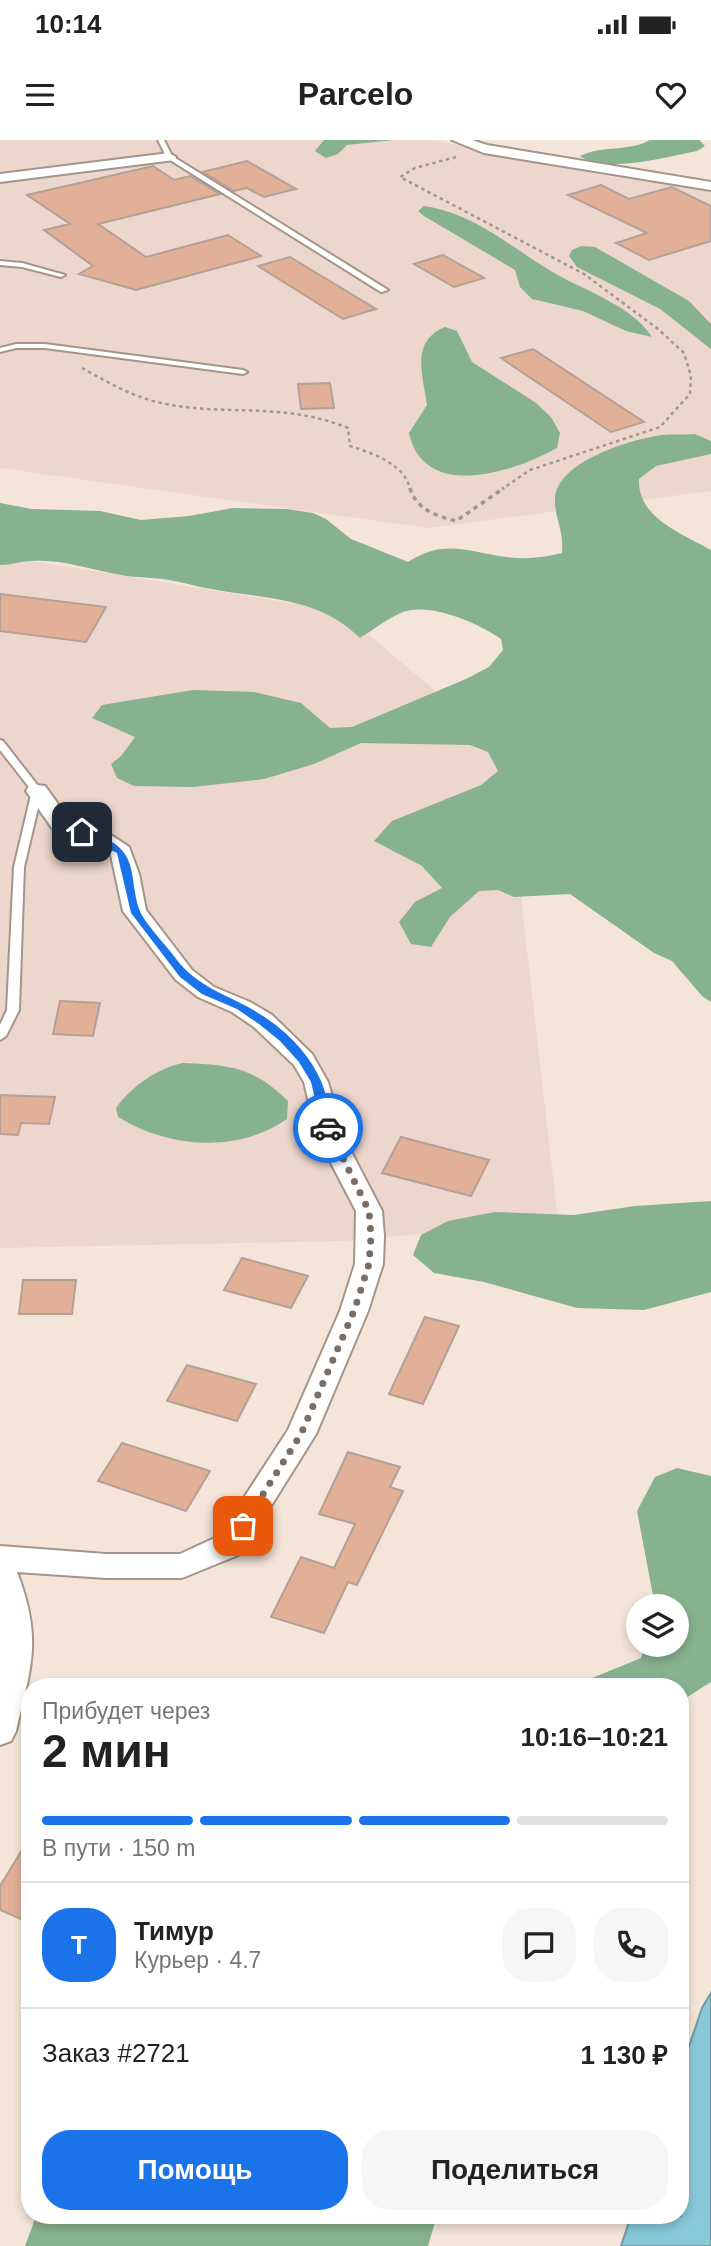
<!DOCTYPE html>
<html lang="ru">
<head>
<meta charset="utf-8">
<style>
	:root { --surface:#fff; --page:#f6f6f6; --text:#222; --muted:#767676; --line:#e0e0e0; --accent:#1a73e8 }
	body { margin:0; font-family:Arial,sans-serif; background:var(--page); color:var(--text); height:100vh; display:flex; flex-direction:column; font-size:26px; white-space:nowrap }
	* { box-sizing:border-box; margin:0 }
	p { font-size:23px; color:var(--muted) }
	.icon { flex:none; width:38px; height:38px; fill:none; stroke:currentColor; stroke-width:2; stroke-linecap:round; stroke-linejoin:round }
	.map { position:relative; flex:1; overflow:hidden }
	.sheet { position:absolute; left:21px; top:1538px; width:668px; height:546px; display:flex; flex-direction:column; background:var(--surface); border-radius:28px; box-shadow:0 4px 10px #0003 }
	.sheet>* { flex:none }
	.tools { position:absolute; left:626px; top:1454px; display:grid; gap:14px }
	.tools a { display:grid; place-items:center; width:63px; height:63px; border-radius:50%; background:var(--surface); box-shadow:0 4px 10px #0003; font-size:35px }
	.pin { position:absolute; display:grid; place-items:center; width:60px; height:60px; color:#fff; margin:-30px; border-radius:14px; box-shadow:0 4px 10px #0006 }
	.courier { position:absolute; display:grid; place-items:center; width:70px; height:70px; margin:-35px; border:5px solid #1a73e8; border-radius:50%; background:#fff; color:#222; box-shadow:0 2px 9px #0007 }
	.overview em { font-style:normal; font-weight:700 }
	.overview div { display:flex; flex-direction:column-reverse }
	.overview { display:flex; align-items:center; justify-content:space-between; height:119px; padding:0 21px }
	h1 { font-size:46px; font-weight:700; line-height:52px }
	.bar { display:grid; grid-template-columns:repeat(4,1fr); gap:10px 7px; align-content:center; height:84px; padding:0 21px }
	.bar i { height:9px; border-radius:5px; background:var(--line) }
	.bar .active { background:var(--accent) }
	.bar p { grid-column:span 4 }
	.line { display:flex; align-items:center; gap:18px; padding:0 21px; border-top:2px solid var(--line) }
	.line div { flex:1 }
	.round { display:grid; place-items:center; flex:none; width:74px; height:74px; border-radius:28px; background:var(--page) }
	.action { display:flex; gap:14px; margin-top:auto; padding:14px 21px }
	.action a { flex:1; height:80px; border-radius:28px; background:var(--accent); color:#fff; font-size:28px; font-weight:700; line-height:80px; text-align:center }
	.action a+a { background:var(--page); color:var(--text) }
	.status { display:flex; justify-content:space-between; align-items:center; height:49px; padding:0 35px; background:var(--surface); direction:ltr }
	.status svg { height:19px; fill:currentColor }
	header { display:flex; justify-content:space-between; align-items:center; height:91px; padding:0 21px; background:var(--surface); font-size:32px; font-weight:700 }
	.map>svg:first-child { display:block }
</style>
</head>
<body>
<div class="status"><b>10:14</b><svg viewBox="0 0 49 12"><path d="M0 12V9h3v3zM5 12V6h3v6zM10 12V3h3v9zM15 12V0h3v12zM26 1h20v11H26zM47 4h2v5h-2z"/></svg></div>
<header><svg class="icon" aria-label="menu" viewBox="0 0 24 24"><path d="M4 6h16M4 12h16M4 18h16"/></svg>Parcelo<svg class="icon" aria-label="heart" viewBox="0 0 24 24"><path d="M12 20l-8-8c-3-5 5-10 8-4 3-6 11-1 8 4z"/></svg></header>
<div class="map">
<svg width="711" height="2106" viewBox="0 0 711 2106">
	<rect width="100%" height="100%" fill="#f5e5d8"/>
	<path fill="#edd6cc" d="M0 0H434L611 37 711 47V351L428 388 0 328Z
		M0 416 341 471 504 609 558 1081 345 1101 0 1108Z"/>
	<path fill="#87b28e" d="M324 0H393L347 5 338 14 326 18 315 11Z
		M650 0H699L705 6 697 11C671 16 600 35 580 16 602 5 629 12 650 0Z
		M424 66C474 73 512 108 554 133 586 151 632 166 652 197L626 191 583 171 532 159 520 147 515 130 424 76 418 71Z
		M581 106 595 107 689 161 711 184V209L660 169 577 127 569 116 572 110Z
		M445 187 457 191 472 222 536 263 551 277 560 293 557 308C514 332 424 362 409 293L427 265C423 236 410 201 445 187Z
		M695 294 711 301V314L656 326 639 339C637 378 683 394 711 410V862L702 856 672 821 654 813 570 754 514 757 498 750 479 751 450 777 431 807 411 804 399 782 415 762 442 748 422 726 374 701 392 681 481 645 498 631 488 612 470 605 361 603 314 624 264 639 193 647 134 646 117 638 111 624 121 616 135 597 92 578 102 565 193 550 254 552 301 563 330 588 352 587 466 539 489 527 503 510 501 499C479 483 430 462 403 472 388 478 373 490 360 498 319 457 265 459 211 449 197 447 183 442 169 440 153 437 137 438 121 435 91 430 63 419 32 421 20 421 12 425 0 425V363L32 369 100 371 141 380 189 376 233 368 287 369 313 373 326 379 351 399 408 422C444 398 469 412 507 417 525 420 545 417 562 413 564 389 554 377 555 359 556 322 631 299 662 295 673 294 684 295 695 294Z
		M183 923C231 925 253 927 288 961L287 979C237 1014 168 1008 118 977L116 968C131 947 156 929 183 923Z
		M711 1061V1152L644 1170 577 1168 484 1142 434 1133 413 1115 421 1095 448 1081 495 1072 574 1075 635 1066Z
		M677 1328 711 1336V1542L681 1561V1547H570L641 1518 646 1505H677V1466H655L637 1371 655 1337Z
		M36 2076H437L428 2106H25Z"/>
	<path fill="#88c8d9" stroke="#6f9aa4" stroke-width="2" d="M711 1853V2106H621L631 2076H681V1930L702 1868Z"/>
	<path fill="#e2af97" stroke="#b3a198" stroke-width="2" d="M247 21 296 49 264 57 247 48 234 51 203 32Z
		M153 26 174 40 190 36 220 54 98 84 146 117 228 95 261 116 136 150 79 134 93 126 44 90 70 84 27 55Z
		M601 45 629 59 672 47 711 66V101L649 120 616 103 647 93 568 55Z
		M443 115 484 138 454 147 414 124Z
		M290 117 376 169 343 179 258 126Z
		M533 209 644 282 611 292 501 218Z
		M330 243 334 268 301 269 298 244Z
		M0 454 106 467 86 502 0 491Z
		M60 861 100 863 93 896 53 894Z
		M0 955 55 957 49 984 21 983 18 995 0 994Z
		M401 997 489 1020 471 1056 382 1033Z
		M242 1118 308 1136 291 1168 224 1150Z
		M23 1140H76L72 1174H19Z
		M425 1177 459 1186 423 1264 389 1254Z
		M187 1225 256 1244 237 1281 167 1261Z
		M122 1303 210 1331 186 1371 98 1341Z
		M348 1312 400 1327 390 1347 403 1351 357 1445 348 1442 324 1493 271 1477 301 1417 334 1428 355 1384 319 1374Z
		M30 1697V1783L0 1770V1746Z"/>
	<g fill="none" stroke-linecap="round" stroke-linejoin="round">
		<defs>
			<path id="lane" d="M158 0H164L172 16 388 150 381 152 167 18Z
				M0 121 22 123 65 135 61 137 22 127 0 125Z
				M16 204H45L243 230 247 232 243 234 45 208H16L0 212V208Z
				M0 600 3 601 42 651 24 727 19 870 6 896 0 900V885L7 870 14 727 32 651 0 610Z"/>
			<path id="street" d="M452 0H472L487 5 711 42V50L484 13Z
				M169 13 176 17 174 20 0 42V34Z
				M37 645 45 646 68 678 111 695 129 707 139 734 146 770 192 830 214 847 250 862 272 875 312 914 328 942 343 996 382 1071 384 1096 383 1124 368 1171 316 1294 241 1414 182 1438H106L17 1432C42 1497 32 1525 16 1591L11 1601 0 1605V1406L106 1414H180L219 1396 288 1290 340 1171 355 1124 356 1071 317 996 304 942 294 925 254 887 232 872 198 857 176 840 123 771 111 715 95 705 52 688 26 651 29 646Z"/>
		</defs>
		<use href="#lane" stroke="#a4958a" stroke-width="4"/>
		<use href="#street" stroke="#a4958a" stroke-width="4"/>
		<path stroke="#a2968d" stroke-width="2.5" stroke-dasharray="3.5 3.5" stroke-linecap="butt" d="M456 17 415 28 400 37 584 134 658 189 684 213 691 236 690 254 660 287 530 330 502 349
			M82 228C107 242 133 257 161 263 226 277 281 261 348 288L350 306C372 313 405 324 410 349"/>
		<path stroke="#a2968d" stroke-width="3.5" stroke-dasharray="4.5 4.5" stroke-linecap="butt" d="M410 348C416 369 436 376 456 381L504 348"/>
		<use href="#lane" fill="#fff" fill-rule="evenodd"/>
		<use href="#street" fill="#fff" fill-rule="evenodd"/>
	</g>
	<path fill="#1a73e8" d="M78 690C87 689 95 694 103 697 139 713 129 738 139 769 144 783 167 806 177 820 195 843 217 851 242 864 275 880 307 908 321 941 327 956 330 973 334 988L332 990 328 991 322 988 311 942 299 922 280 901 259 884 237 869 202 854 180 837 131 773 117 713 78 694Z"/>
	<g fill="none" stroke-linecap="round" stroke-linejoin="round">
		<path stroke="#786e66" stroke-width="7" stroke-dasharray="0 12.6" d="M243 1386 301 1294 354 1171 369 1124 371 1096 369 1071 328 988"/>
	</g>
</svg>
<div class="tools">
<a><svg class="icon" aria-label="layers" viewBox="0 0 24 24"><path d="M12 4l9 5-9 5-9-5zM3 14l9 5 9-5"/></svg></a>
</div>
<div class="pin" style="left:243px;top:1386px;background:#ea580c"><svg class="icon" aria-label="bag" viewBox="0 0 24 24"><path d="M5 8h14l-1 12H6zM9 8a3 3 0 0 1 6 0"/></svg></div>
<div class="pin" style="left:82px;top:692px;background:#1f2937"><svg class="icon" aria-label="home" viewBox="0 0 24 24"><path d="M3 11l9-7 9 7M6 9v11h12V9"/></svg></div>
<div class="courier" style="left:328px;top:988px"><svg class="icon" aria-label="car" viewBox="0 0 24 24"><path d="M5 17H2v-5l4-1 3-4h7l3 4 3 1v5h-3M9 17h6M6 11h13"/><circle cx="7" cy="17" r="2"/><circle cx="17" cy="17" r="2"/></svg></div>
<section class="sheet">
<div class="overview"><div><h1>2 мин</h1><p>Прибудет через</p></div><em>10:16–10:21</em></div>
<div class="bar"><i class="active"></i><i class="active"></i><i class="active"></i><i></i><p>В пути · 150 m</p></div>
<div class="line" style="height:126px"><b class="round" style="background:var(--accent);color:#fff">Т</b><div><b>Тимур</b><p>Курьер · 4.7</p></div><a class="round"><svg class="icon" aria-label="chat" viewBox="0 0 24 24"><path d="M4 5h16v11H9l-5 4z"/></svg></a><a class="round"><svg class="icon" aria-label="phone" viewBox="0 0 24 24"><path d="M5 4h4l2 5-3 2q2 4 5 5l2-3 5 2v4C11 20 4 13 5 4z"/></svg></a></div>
<div class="line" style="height:91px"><div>Заказ #2721</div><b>1 130 ₽</b></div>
<div class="action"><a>Помощь</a><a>Поделиться</a></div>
</section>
</div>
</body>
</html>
